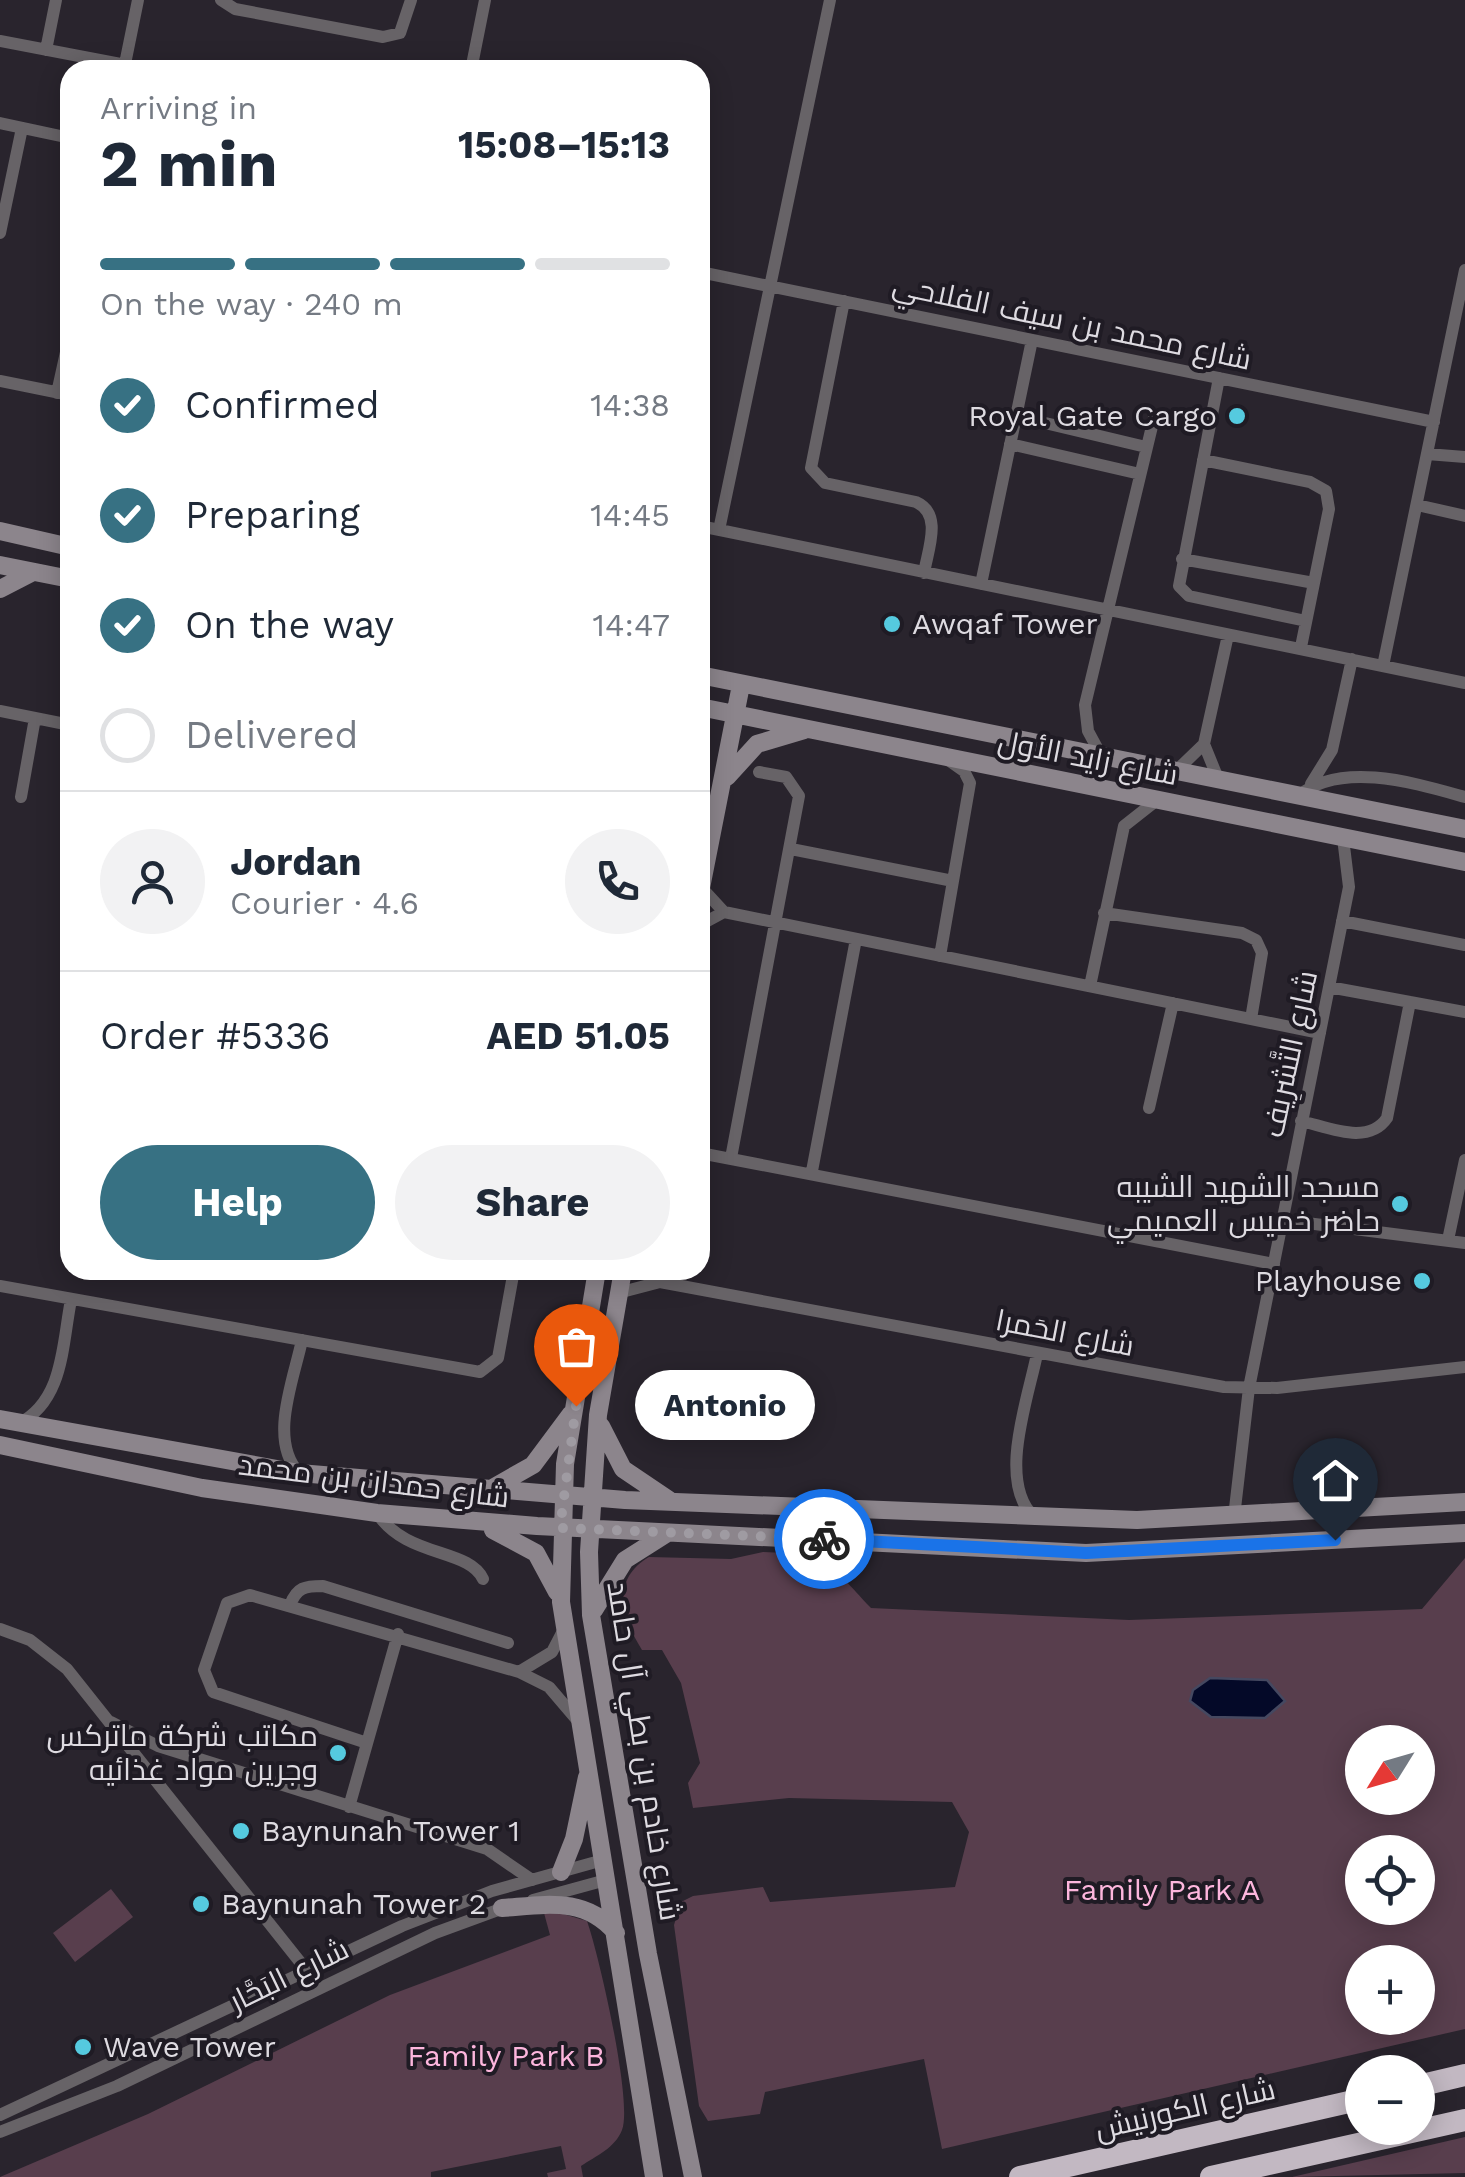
<!DOCTYPE html>
<html lang="en">
<head>
<meta charset="utf-8">
<style>
	:root { --surface:#fff; --page:#f2f2f3; --text:#1f2937; --muted:#747a83; --line:#e0e1e3; --accent:#377183 }
	body { margin:0; font-family:"Work Sans",Cairo,sans-serif; background:var(--page); color:var(--text); height:100vh; display:flex; flex-direction:column; font-size:38px; white-space:nowrap }
	* { box-sizing:border-box; margin:0 }
	p { font-size:32px; color:var(--muted) }
	.icon { flex:none; width:55px; height:55px; fill:none; stroke:currentColor; stroke-width:2; stroke-linecap:round; stroke-linejoin:round }
	.map { position:relative; flex:1; overflow:hidden }
	.sheet { position:absolute; left:60px; top:60px; width:650px; height:1220px; display:flex; flex-direction:column; background:var(--surface); border-radius:30px; box-shadow:0 5px 25px #0003 }
	.sheet>* { flex:none }
	.needle { width:65px; rotate:233deg }
	.fabs { position:absolute; left:1345px; top:1725px; display:grid; gap:20px }
	.fabs a { display:grid; place-items:center; width:90px; height:90px; border-radius:50%; background:var(--surface); box-shadow:0 5px 25px #0003; font-size:50px }
	.pin { position:absolute; display:grid; place-items:center; width:85px; height:85px; color:#fff; margin:-102px -42px; border-radius:50% 50% 50% 0; rotate:-45deg; box-shadow:0 0 10px #0007 }
	.pin .icon { rotate:45deg }
	.courier { position:absolute; display:grid; place-items:center; width:100px; height:100px; margin:-50px; border:8px solid #1a73e8; border-radius:50%; background:#fff; color:#222; box-shadow:0 2px 12px #0007 }
	.bubble { position:absolute; height:70px; border-radius:35px; background:var(--surface); box-shadow:0 5px 25px #0003; font-size:32px; font-weight:700; line-height:70px; text-align:center }
	.head em { font-style:normal; font-weight:700 }
	.head div { display:flex; flex-direction:column-reverse }
	.head { display:flex; align-items:center; justify-content:space-between; height:170px; padding:0 40px }
	h1 { font-size:65px; font-weight:700; line-height:75px }
	.bar { display:grid; grid-template-columns:repeat(4,1fr); gap:15px 10px; align-content:center; height:120px; padding:0 40px }
	.bar i { height:12px; border-radius:8px; background:var(--line) }
	.bar .selected { background:var(--accent) }
	.bar p { grid-column:span 4 }
	.line { display:flex; align-items:center; gap:25px; padding:0 40px; border-top:2px solid var(--line) }
	.line div { flex:1 }
	.round { display:grid; place-items:center; flex:none; width:105px; height:105px; border-radius:52px; background:var(--page) }
	ol { padding:0 40px; list-style:none }
	li { display:flex; align-items:center; gap:30px; height:110px }
	li p { margin-inline-start:auto }
	li .icon { padding:10px; border-radius:50%; background:var(--accent); color:#fff; stroke-width:4 }
	li:last-child { color:var(--muted) }
	li i { width:55px; height:55px; border:5px solid var(--line); border-radius:50% }
	.action { display:flex; gap:20px; margin-top:auto; padding:20px 40px }
	.action a { flex:1; height:115px; border-radius:60px; background:var(--accent); color:#fff; font-size:40px; font-weight:700; line-height:115px; text-align:center }
	.action a+a { background:var(--page); color:var(--text) }
	.map>svg:first-child { display:block }
</style>
</head>
<body>
<div class="map">
<svg width="1465" height="2177" viewBox="0 0 1465 2177">
	<rect width="100%" height="100%" fill="#29242d"/>
	<path fill="#583e4d" fill-rule="evenodd" d="M763 1552C829 1555 827 1561 871 1608L1129 1620 1422 1609 1465 1558V2029L942 2149 924 2059 765 2092 760 2114 708 2121 699 2106 674 1925 681 1902 693 1896 763 1887 770 1902 955 1887 969 1832 952 1802 789 1798 693 1808 688 1783 700 1763 681 1683 662 1650H642C622 1618 610 1580 649 1557L731 1559ZM1362 1742H1418V1798H1362ZM1362 1852H1418V1908H1362ZM1362 1962H1418V2018H1362Z
		M111 1889 133 1917 75 1962 53 1933Z
		M553 1911 587 1921C599 1955 633 2103 622 2130 615 2148 596 2156 581 2166L583 2177H548L547 2173 566 2169 561 2146 431 2172V2177H0L148 2114 390 1995 550 1935 544 1913Z
		M1465 2137V2173L1292 2177Z"/>
	<path fill="#040928" stroke="#454860" stroke-width="2.5" d="M1210 1678 1267 1680 1285 1701 1265 1718 1211 1717 1190 1701 1193 1690Z"/>
	<g fill="none" stroke-linecap="round" stroke-linejoin="round">
		<path stroke="#676367" stroke-width="12" d="M221 0 235 9 383 37 400 33 411 0
			M0 41 152 70
			M46 50 56 0
			M125 64 138 0
			M471 70 485 0
			M0 123 70 138
			M0 233 22 128
			M700 272 1434 422
			M844 301 811 468 825 483 916 502C943 514 928 549 924 573
			M1219 378 1179 586 1189 596 1306 621
			M0 381 70 395
			M57 393 70 334
			M1016 416 1146 447
			M1010 444 1140 474
			M1427 454 1465 457
			M1203 460 1310 482 1326 491 1329 509 1301 647
			M1417 505 1465 516
			M700 526 1465 683
			M719 530 830 0
			M1182 559 1314 583
			M981 584 1032 340
			M1383 666 1465 270
			M0 711 70 725
			M1204 744 1219 781
			M1102 757 1088 731 1085 705 1154 418
			M1175 772 1204 744 1228 635
			M1311 784 1332 750 1352 659
			M21 797 35 718
			M1297 797C1340 760 1415 783 1465 797
			M791 849 953 881
			M701 887 724 912 1320 1033
			M1104 913 1242 933 1256 940 1262 953 1251 1019
			M1342 921 1465 945
			M700 925 724 912
			M940 956 970 783 964 771 947 759
			M1090 986 1124 826 1157 800
			M1329 987 1465 1012
			M1149 1108 1173 1003
			M1301 1121C1328 1127 1368 1146 1387 1118L1410 1002
			M700 1153 1274 1264
			M731 1158 799 796 786 777 759 772
			M812 1171 856 939
			M1283 1220 1465 1243
			M1448 1240 1465 1160
			M641 1270 660 1282 1224 1387 1277 1388 1465 1367
			M0 1286 480 1372 498 1358 514 1270
			M618 1293 660 1282
			M18 1424C64 1401 62 1345 71 1300
			M299 1473C268 1440 294 1379 302 1340
			M377 1513C406 1558 469 1548 483 1579
			M1034 1517C997 1482 1028 1399 1037 1354
			M1234 1517 1249 1388 1349 887 1343 838
			M290 1605C297 1587 305 1586 323 1586L508 1643
			M0 1629 30 1640 67 1669 300 1962 315 1990
			M519 1672 552 1652 564 1629
			M111 1722 158 1746 487 1849 532 1880
			M367 1743 213 1692 204 1670 227 1603 250 1595 519 1672 549 1687 578 1721
			M349 1807 398 1634
			M533 1900 606 1880
			M0 2115 402 1926 492 1891 603 1860
			M0 2132 117 2086 435 1933 509 1906"/>
		<path stroke="#8c858c" stroke-width="18" d="M0 531 70 547
			M0 565 70 579
			M0 589 33 572
			M700 675 1465 829
			M700 707 1465 862
			M727 777 757 744 804 730
			M700 893 741 685
			M597 1270 565 1464 561 1602 654 2177
			M623 1270 598 1415 589 1552 591 1615 648 1954 693 2177
			M0 1419 299 1473 625 1500 1137 1520 1465 1502
			M601 1426 623 1469 669 1500
			M0 1445 202 1488 377 1513 537 1526 1086 1553 1465 1533
			M489 1490 533 1465 571 1414
			M493 1530 536 1553 557 1592
			M594 1610 625 1560 666 1534
			M561 1872 574 1839 587 1777
			M502 1908C545 1905 585 1896 616 1933"/>
		<path stroke="#c2b8c2" stroke-width="22" d="M1418 2086 1465 2075
			M1020 2177 1362 2099
			M1211 2177 1465 2120"/>
	</g>
	<g fill="none" stroke-linecap="round" stroke-linejoin="round">
		<path stroke="#9f9ba2" stroke-width="10" stroke-dasharray="0 18" d="M576 1406 560 1528 824 1539"/>
		<path stroke="#1a73e8" stroke-width="12" d="M824 1539 1086 1553 1335 1540"/>
	</g>
	<g fill="#55cadf" stroke="#1f1b24" stroke-width="4">
		<circle cx="1237" cy="416" r="10"/>
		<circle cx="892" cy="624" r="10"/>
		<circle cx="1400" cy="1204" r="10"/>
		<circle cx="1422" cy="1281" r="10"/>
		<circle cx="338" cy="1753" r="10"/>
		<circle cx="241" cy="1831" r="10"/>
		<circle cx="201" cy="1904" r="10"/>
		<circle cx="83" cy="2047" r="10"/>
	</g>
	<g text-anchor="middle" stroke-width="8" stroke-linejoin="round" paint-order="stroke">
		<g font-size="30" fill="#dedbe1" stroke="#1f1b24">
			<text transform="translate(1072 322) rotate(12)" y="10">شارع محمد بن سيف الفلاحي</text>
			<text transform="translate(1088 758) rotate(11)" y="10">شارع زايد الأول</text>
			<text transform="translate(1290 1054) rotate(-78)" y="10">شارع التَّشرِيف</text>
			<text transform="translate(1065 1333) rotate(11)" y="10">شارع الحَمرا</text>
			<text transform="translate(374 1481) rotate(7)" y="10">شارع حمدان بن محمد</text>
			<text transform="translate(644 1751) rotate(81)" y="10">شارع خادم بن بطي آل حامد</text>
			<text transform="translate(289 1975) rotate(-26)" y="10">شارع البَحَّار</text>
			<text transform="translate(1185 2109) rotate(-13)" y="10">شارع الكورنيش</text>
		</g>
		<g font-size="30" fill="#dedbe1" stroke="#1f1b24" text-anchor="end">
			<text x="1217" y="426">Royal Gate Cargo</text>
			<text x="912" y="634" text-anchor="start">Awqaf Tower</text>
			<text x="1380" y="1197">مسجد الشهيد الشيبه<tspan x="1380" dy="34">حاضر خميس العميمي</tspan></text>
			<text x="1402" y="1291">Playhouse</text>
			<text x="318" y="1746">مكاتب شركة ماتركس<tspan x="318" dy="34">وجرين مواد غذائيه</tspan></text>
			<text x="261" y="1841" text-anchor="start">Baynunah Tower 1</text>
			<text x="221" y="1914" text-anchor="start">Baynunah Tower 2</text>
			<text x="103" y="2057" text-anchor="start">Wave Tower</text>
		</g>
		<g font-size="30" fill="#fdb6dd" stroke="#1f1b24">
			<text x="1162" y="1900">Family Park A</text>
			<text x="506" y="2066">Family Park B</text>
		</g>
	</g>
</svg>
<div class="fabs">
<a><svg class="needle" viewBox="-14 -14 28 28"><path d="M0-13l5 13h-10z" fill="#e53935"/><path d="M0 13l5-13h-10z" fill="#747a83"/></svg></a>
<a><svg class="icon" aria-label="locate" viewBox="0 0 24 24"><circle cx="12" cy="12" r="6"/><path d="M12 2v4M12 18v4M2 12h4M18 12h4"/></svg></a>
<a>+</a>
<a>−</a>
</div>
<div class="pin" style="left:576px;top:1406px;background:#ea580c"><svg class="icon" aria-label="bag" viewBox="0 0 24 24"><path d="M5 8h14l-1 12H6zM9 8a3 3 0 0 1 6 0"/></svg></div>
<div class="pin" style="left:1335px;top:1540px;background:#1f2937"><svg class="icon" aria-label="home" viewBox="0 0 24 24"><path d="M3 11l9-7 9 7M6 9v11h12V9"/></svg></div>
<div class="courier" style="left:824px;top:1539px"><svg class="icon" aria-label="bike" viewBox="0 0 24 24"><circle cx="6" cy="16" r="4"/><circle cx="18" cy="16" r="4"/><path d="M6 16l4-8h5l3 8M10 8l3 8H6M13 5h3"/></svg></div>
<div class="bubble" style="left:635px;top:1370px;width:180px">Antonio</div>
<section class="sheet">
<div class="head"><div><h1>2 min</h1><p>Arriving in</p></div><em>15:08–15:13</em></div>
<div class="bar"><i class="selected"></i><i class="selected"></i><i class="selected"></i><i></i><p>On the way · 240 m</p></div>
<ol>
<li><svg class="icon" aria-label="check" viewBox="0 0 24 24"><path d="M5 12l5 5 9-10"/></svg>Confirmed<p>14:38</p></li>
<li><svg class="icon" aria-label="check" viewBox="0 0 24 24"><path d="M5 12l5 5 9-10"/></svg>Preparing<p>14:45</p></li>
<li><svg class="icon" aria-label="check" viewBox="0 0 24 24"><path d="M5 12l5 5 9-10"/></svg>On the way<p>14:47</p></li>
<li><i></i>Delivered</li>
</ol>
<div class="line" style="height:180px"><a class="round"><svg class="icon" aria-label="person" viewBox="0 0 24 24"><circle cx="12" cy="8" r="4"/><path d="M4 21q1-7 8-7t8 7"/></svg></a><div><b>Jordan</b><p>Courier · 4.6</p></div><a class="round"><svg class="icon" aria-label="phone" viewBox="0 0 24 24"><path d="M5 4h4l2 5-3 2q2 4 5 5l2-3 5 2v4C11 20 4 13 5 4z"/></svg></a></div>
<div class="line" style="height:130px"><div>Order #5336</div><b>AED 51.05</b></div>
<div class="action"><a>Help</a><a>Share</a></div>
</section>
</div>
</body>
</html>
